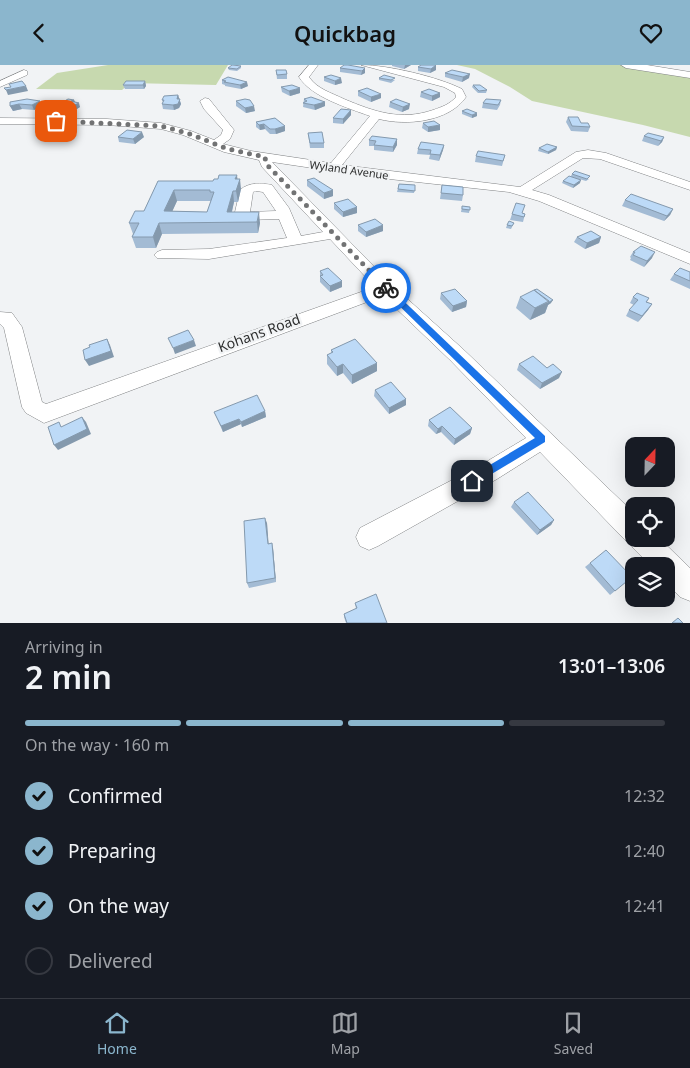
<!DOCTYPE html>
<html lang="en">
<head>
<meta charset="utf-8">
<style>
	:root { --surface:#171b24; --page:#242831; --text:#f1f3f6; --muted:#9ea1a6; --line:#363941; --accent:#8bb6cd }
	body { margin:0; font-family:"Noto Sans",sans-serif; background:var(--page); color:var(--text); height:100vh; display:flex; flex-direction:column; font-size:19px; white-space:nowrap }
	* { box-sizing:border-box; margin:0 }
	p { font-size:16px; color:var(--muted) }
	.icon { flex:none; width:28px; height:28px; fill:none; stroke:currentColor; stroke-width:2; stroke-linecap:round; stroke-linejoin:round }
	.map { position:relative; height:558px; overflow:hidden }
	.drawer { display:flex; flex-direction:column; background:var(--surface); flex:1 }
	.drawer>* { flex:none }
	.needle { width:32px; rotate:22deg }
	.tools { position:absolute; left:625px; top:372px; display:grid; gap:10px }
	.tools a { display:grid; place-items:center; width:50px; height:50px; border-radius:10px; background:var(--surface); box-shadow:0 5px 20px #0002; font-size:25px }
	.pin { position:absolute; display:grid; place-items:center; width:42px; height:42px; color:#fff; margin:-21px; border-radius:10px; box-shadow:0 2px 8px #0006 }
	.courier { position:absolute; display:grid; place-items:center; width:50px; height:50px; margin:-25px; border:4px solid #1a73e8; border-radius:50%; background:#fff; color:#222; box-shadow:0 1px 6px #0007 }
	.head em { font-style:normal; font-weight:600 }
	.head div { display:flex; flex-direction:column-reverse }
	.head { display:flex; align-items:center; justify-content:space-between; height:85px; padding:0 25px }
	h1 { font-size:32px; font-weight:600; line-height:38px }
	.bar { display:grid; grid-template-columns:repeat(4,1fr); gap:8px 5px; align-content:center; height:60px; padding:0 25px }
	.bar i { height:6px; border-radius:4px; background:var(--line) }
	.bar .on { background:var(--accent) }
	.bar p { grid-column:span 4 }
	ol { padding:0 25px; list-style:none }
	li { display:flex; align-items:center; gap:15px; height:55px }
	li p { margin-inline-start:auto }
	li .icon { padding:5px; border-radius:50%; background:var(--accent); color:#111; stroke-width:4 }
	li:last-child { color:var(--muted) }
	li i { width:28px; height:28px; border:2px solid var(--line); border-radius:50% }
	header { display:flex; justify-content:space-between; align-items:center; height:65px; padding:0 25px; background:var(--accent); color:#111; font-size:22px; font-weight:600 }
	.menu { display:flex; justify-content:space-around; align-items:center; height:70px; border-top:1px solid var(--line); background:var(--surface); font-size:14px; color:var(--muted) }
	.menu a { display:grid; justify-items:center; gap:2px }
	.menu .on { color:var(--accent) }
	.map>svg:first-child { display:block }
</style>
</head>
<body>
<header><svg class="icon" aria-label="back" viewBox="0 0 24 24"><path d="M15 5l-7 7 7 7"/></svg>Quickbag<svg class="icon" aria-label="heart" viewBox="0 0 24 24"><path d="M12 20l-8-8c-3-5 5-10 8-4 3-6 11-1 8 4z"/></svg></header>
<div class="map">
<svg width="690" height="558" viewBox="0 0 690 558">
	<rect width="100%" height="100%" fill="#f1f3f5"/>
	<path fill="#c7d9af" d="M108 0H228L216 20 130 18 122 25 36 24 57 8Z
		M457 0H626L690 10V72L643 60 532 36 510 22 475 4Z"/>
	<g fill="none" stroke-linecap="round" stroke-linejoin="round">
		<defs>
			<path id="minor" d="M309 0H318L309 12C317 24 332 28 344 34 375 47 401 56 433 45 442 42 450 39 456 32L455 28 444 22 361 0C388 0 438 12 462 24L466 32C449 57 406 61 379 54L342 100 520 122 576 87 588 85 606 88 690 117V125L600 94 583 93 532 125 549 130 690 188V199L539 136 509 127 380 113 272 97 392 220 464 285 634 448V474H660L690 503V536L680 532 666 517V501H651L633 483 630 477 625 475 540 387 497 414 378 481 369 485 360 481 356 472 360 463 481 400 526 373 450 295 383 231 44 358 26 348 22 342 4 263 0 259V247L12 248 22 262 42 337 46 339 375 222 330 174 209 194 157 193 154 190 157 187 162 185 209 184 287 173 279 154 246 155 241 154 235 147 240 125C249 117 261 118 272 120L289 143 301 171 323 167 262 102 259 95 224 87 183 70 161 64 107 60 0 59V53L107 54 161 58 191 66 214 75 221 70 223 65 204 44 200 36 205 33 209 34 234 65 230 74 223 79 251 86 331 98 370 51C348 43 311 32 299 12ZM256 126 263 127 276 146 250 147 253 127Z
				M24 5 27 6V10L0 22V16Z"/>
			<path id="major" d="M621 0H647L690 7V13L626 3Z"/>
		</defs>
		<use href="#minor" stroke="#818385" stroke-width="1"/>
		<use href="#major" stroke="#818385" stroke-width="1"/>
		<use href="#minor" fill="#fff" fill-rule="evenodd"/>
		<use href="#major" fill="#fff" fill-rule="evenodd"/>
	</g>
	<path fill="#a3bbd4" fill-rule="evenodd" d="M348 0 365 8 361 10 340 7V3Z
		M392 0H411L404 4 392 1Z
		M436 0V5L430 8 418 6V2Z
		M241 1V3L237 6 229 5 228 3Z
		M276 5 287 9V14H277Z
		M445 8 469 13 462 17 445 12Z
		M324 12 342 18 335 20 324 16Z
		M379 13 395 15 391 18 379 15Z
		M222 15 248 21 241 24 225 21V20L222 19Z
		M145 16 146 21 144 24H125L123 20Z
		M473 20 487 25 486 28H478L472 22Z
		M281 22 300 28 290 31 282 27Z
		M358 26 381 33 371 37 358 31Z
		M421 27 440 28V32L432 36 420 32Z
		M178 30 181 39 179 43 174 45 163 44 162 39 163 37 162 35Z
		M304 34 325 37V41L315 45 303 42Z
		M74 35 75 37 80 42 72 47 60 44 58 40Z
		M501 35 500 40 497 45 482 43 483 38Z
		M236 36 255 46 246 48 236 41Z
		M10 37 42 40 34 45 22 44 13 46 10 41Z
		M390 37 409 44 402 47 389 42Z
		M351 45V50L343 59 333 58V53Z
		M462 46 477 51 472 53 462 49Z
		M568 52 590 62 588 67 571 66 566 57Z
		M275 53 285 66 276 69H270L265 64 260 65 256 62V57Z
		M423 58 440 65 428 67 422 63Z
		M308 68 324 78V83H310Z
		M644 71 664 72 662 77 658 81 642 76Z
		M118 72H144L135 79 119 77Z
		M397 74V80L393 87 374 85V81H369V75Z
		M444 80 443 85 439 96 429 94 430 90 417 89 418 84Z
		M557 82 556 85 548 89 538 86 539 83Z
		M505 90 502 101 475 97 476 91Z
		M572 109 589 114 586 116 579 114 580 118 573 123 562 118 563 116 571 111Z
		M218 114H237L241 124 238 137H234L232 147 260 158 258 168 162 169 156 183H136L132 172 133 169 129 158 144 146 158 116H213ZM177 136H211L207 147 172 146Z
		M307 115 333 131 324 134 307 121Z
		M399 119 415 120 414 128 397 127Z
		M442 120 463 130 462 136 440 134Z
		M625 135 673 144 670 150 664 156 622 141Z
		M334 138 357 142V148L343 152 334 144Z
		M462 141 470 142 469 148 461 147Z
		M522 148 525 149 523 157 510 155 512 149Z
		M514 158 511 164 506 163 507 160Z
		M358 160 383 166 366 172 358 166Z
		M577 172H601L599 178 585 184 574 177Z
		M633 187 652 193 644 202 630 195 631 193 630 192Z
		M320 206 342 222 330 227 320 217Z
		M690 207V224L670 215 674 209Z
		M441 228 467 236 466 242 452 247 440 234Z
		M520 232 551 238 548 240 545 248 530 255 516 243Z
		M633 232 649 233 647 237 652 239 648 245 638 257 626 251 629 245 634 240 630 238Z
		M331 285 377 298V306L352 319 343 308 337 311 327 299V290L331 288Z
		M519 299 559 313 540 324 517 305Z
		M375 325 406 334V340L389 349 374 331Z
		M265 346 266 352 242 362 241 359 223 367 214 347Z
		M429 355 472 363 470 369 454 380 441 367 436 369 428 361Z
		M514 437 554 455 551 460 537 470 511 442Z
		M267 458 268 479 273 483 276 517 249 523 247 518Z
		M590 498 632 512 610 530 585 502Z
		M355 538 387 558H346L344 552V549L356 544Z"/>
	<path fill="#8499ad" d="M405 0H411L404 4Z
		M436 0V5L430 8 431 4Z
		M365 3V8L361 10 362 6Z
		M470 9 469 13 462 17 463 12Z
		M341 13 342 18 335 20V16Z
		M145 16 146 21 144 24 143 20Z
		M247 17 248 21 241 24 240 20Z
		M26 21 28 26 8 30 6 25Z
		M300 23V28L290 31 289 26Z
		M440 28V32L432 36V31Z
		M381 29V33L371 37V32Z
		M178 30 181 39 179 43 174 45 173 40Z
		M74 35 76 39 79 38 80 42 72 47 70 42 71 36Z
		M40 36 42 40 34 45 32 40Z
		M325 37V41L315 45 314 40Z
		M19 39 22 44 13 46 10 41Z
		M410 39 409 44 402 47 403 42Z
		M254 41 255 46 246 48 245 43Z
		M351 45V50L343 59V54Z
		M477 48V51L472 53V50Z
		M264 59 265 64 260 65 259 60Z
		M440 60V65L428 67V62Z
		M285 61V66L276 69 275 64Z
		M142 67 144 72 135 79 133 74Z
		M664 72 662 77 658 81 661 76Z
		M397 74V80L393 87V82Z
		M444 80 443 85 439 96 440 90Z
		M557 82 556 85 548 89V87Z
		M237 110 238 119 240 114 241 124 238 137 236 126 235 114Z
		M581 115 580 118 573 123 574 120Z
		M174 125 177 136 168 156 164 146Z
		M333 125V131L324 134V128Z
		M233 126 234 137 229 158 227 147Z
		M357 142V148L343 152V147Z
		M673 144 670 150 664 156 667 151Z
		M259 147 260 158 258 168 257 157Z
		M159 158 162 169 156 183 153 172Z
		M383 160V166L366 172V167Z
		M601 172 599 178 585 184 587 178Z
		M655 187 652 193 644 202 647 196Z
		M342 216V222L330 227V221Z
		M553 235 551 238 548 240 545 248 530 255 535 243Z
		M467 236 466 242 452 247 453 241Z
		M652 239 648 245 638 257 642 251Z
		M107 274 110 280 114 292 89 301 85 295Z
		M194 275 196 281 175 289 173 283Z
		M377 298V306L352 319V310Z
		M343 299V308L337 311V302Z
		M562 307 559 313 540 324 542 318Z
		M406 334V340L389 349V343Z
		M265 346 266 352 242 362 241 357Z
		M82 352 86 357 91 369 58 385 54 380Z
		M239 354 241 359 223 367 221 361Z
		M442 361 441 367 436 369 438 364Z
		M472 363 470 369 454 380 455 374Z
		M265 453 267 458 269 484 268 479Z
		M554 455 551 460 537 470 540 465Z
		M272 478 273 483 276 517 275 513Z"/>
	<path fill="#bddaf7" stroke="#8499ad" fill-rule="evenodd" d="M232 0H233L241 1 237 4 228 3Z
		M344 0H348L365 3 362 6 340 3Z
		M421 0H436L431 4 418 2Z
		M276 5H286L287 9 277 10Z
		M452 5 470 9 463 12 445 8Z
		M331 10 341 13 335 16 324 12Z
		M384 10 395 13 391 15 379 13Z
		M228 12 247 17 240 20 224 17 226 16 222 15Z
		M22 16 26 21 6 25 4 23 11 22 9 19Z
		M126 16H145L143 20H123Z
		M292 20 300 23 289 26 281 22Z
		M473 20H480L487 25 479 26Z
		M367 23 381 29 371 32 358 26Z
		M429 24 440 28 432 31 421 27Z
		M178 30 177 34H180L178 39 173 40 162 39 164 35H162L164 31Z
		M311 32 325 37 314 40 303 38 307 36 304 34Z
		M27 34 40 36 32 40 19 39 10 41V37Z
		M68 34 74 35 71 36 79 38 70 42 58 40Z
		M245 34 250 35 254 41 245 43 236 36Z
		M396 34 410 39 403 42 390 37Z
		M486 34 501 35 498 40 483 38Z
		M341 44 351 45 343 54 333 53Z
		M467 44 477 48 472 50 462 46Z
		M568 52H578L581 58H588L590 62 572 61Z
		M275 53 285 61 275 64H270L264 59 259 60 256 57Z
		M434 56 440 60 428 62 423 58Z
		M127 65 142 67 133 74 118 72Z
		M322 67 324 78H310L308 68Z
		M648 68 664 72 661 76 644 71Z
		M372 71 397 74 393 82 374 80 376 76 369 75Z
		M421 77 444 80 440 90 430 89 431 85 418 84Z
		M547 79 557 82 548 87 539 83Z
		M478 86 505 90 503 96 476 91Z
		M575 106 590 111 587 114 572 109Z
		M219 110H237L235 114H240L236 126H233L227 147H259L257 157 159 158 153 172H132L139 158H129L135 146H144L158 116H213L214 114H218ZM174 125H210V127H214L207 147 164 146Z
		M569 111 581 115 574 120 563 116Z
		M314 113 333 125 324 128 307 115Z
		M399 119 415 120V126L398 124Z
		M442 120 463 122V130L441 128Z
		M631 129 673 144 667 151 625 135Z
		M348 134 357 142 343 147 334 138Z
		M516 138 525 140 522 148 525 149 524 152 512 149Z
		M462 141 470 142V145L462 144Z
		M375 154 383 160 366 167 358 160Z
		M509 156 514 158 512 161 507 160Z
		M591 166 601 172 587 178 577 172Z
		M641 181 655 187 647 196 633 190 635 187H633Z
		M328 203 342 216 330 221 320 211 323 210 320 206Z
		M680 203 690 207V216L674 209Z
		M455 224 467 236 453 241 441 228Z
		M537 224 553 235 549 237 534 225Z
		M534 225 549 236 535 243 520 232Z
		M637 228 649 233 646 237 652 239 642 251 629 245 638 235 633 232Z
		M188 265 194 275 173 283 168 273Z
		M107 274 111 286 85 295 83 285 90 282 89 280Z
		M355 274 377 298 352 310 343 299 337 302 327 290 333 287 331 285Z
		M533 291 547 303 553 299 562 307 542 318 519 299Z
		M391 317 406 334 389 343 375 325Z
		M257 330 265 346 241 357 239 354 221 361 214 347Z
		M450 342 472 363 455 374 442 361 438 364 429 355Z
		M82 352 87 364 54 380 48 362 59 357 61 362Z
		M528 427 554 455 540 465 514 437Z
		M265 453 268 479 272 478 275 513 247 518 244 456Z
		M606 485 632 512 615 526 590 498Z
		M376 529 387 558H347L344 549 357 543 355 538Z
		M678 553 683 558H672Z"/>
	<path fill="#1a73e8" d="M383 221H388L545 371V377L475 419H468L467 416 468 413 535 373 383 225Z"/>
	<g fill="none" stroke-linecap="round" stroke-linejoin="round">
		<path stroke="#727374" stroke-width="5" stroke-dasharray="0 9" d="M56 56 161 61 187 68 228 84 265 92 266 99 274 107 386 223"/>
	</g>
	<g text-anchor="middle" stroke-width="4.5" stroke-linejoin="round" paint-order="stroke">
		<g font-size="11" fill="#2d2e2e" stroke="#f1f3f5">
			<text transform="translate(349 105) rotate(8)" y="4">Wyland Avenue</text>
		</g>
		<g font-size="14" fill="#2d2e2e" stroke="#f1f3f5">
			<text transform="translate(259 268) rotate(-20)" y="5">Kohans Road</text>
		</g>
	</g>
</svg>
<div class="tools">
<a><svg class="needle" viewBox="-14 -14 28 28"><path d="M0-13l5 13h-10z" fill="#e53935"/><path d="M0 13l5-13h-10z" fill="#9ea1a6"/></svg></a>
<a><svg class="icon" aria-label="locate" viewBox="0 0 24 24"><circle cx="12" cy="12" r="6"/><path d="M12 2v4M12 18v4M2 12h4M18 12h4"/></svg></a>
<a><svg class="icon" aria-label="layers" viewBox="0 0 24 24"><path d="M12 4l9 5-9 5-9-5zM3 14l9 5 9-5"/></svg></a>
</div>
<div class="pin" style="left:56px;top:56px;background:#ea580c"><svg class="icon" aria-label="bag" viewBox="0 0 24 24"><path d="M5 8h14l-1 12H6zM9 8a3 3 0 0 1 6 0"/></svg></div>
<div class="pin" style="left:472px;top:416px;background:#1f2937"><svg class="icon" aria-label="home" viewBox="0 0 24 24"><path d="M3 11l9-7 9 7M6 9v11h12V9"/></svg></div>
<div class="courier" style="left:386px;top:223px"><svg class="icon" aria-label="bike" viewBox="0 0 24 24"><circle cx="6" cy="16" r="4"/><circle cx="18" cy="16" r="4"/><path d="M6 16l4-8h5l3 8M10 8l3 8H6M13 5h3"/></svg></div>
</div>
<section class="drawer">
<div class="head"><div><h1>2 min</h1><p>Arriving in</p></div><em>13:01–13:06</em></div>
<div class="bar"><i class="on"></i><i class="on"></i><i class="on"></i><i></i><p>On the way · 160 m</p></div>
<ol>
<li><svg class="icon" aria-label="check" viewBox="0 0 24 24"><path d="M5 12l5 5 9-10"/></svg>Confirmed<p>12:32</p></li>
<li><svg class="icon" aria-label="check" viewBox="0 0 24 24"><path d="M5 12l5 5 9-10"/></svg>Preparing<p>12:40</p></li>
<li><svg class="icon" aria-label="check" viewBox="0 0 24 24"><path d="M5 12l5 5 9-10"/></svg>On the way<p>12:41</p></li>
<li><i></i>Delivered</li>
</ol>
</section>
<nav class="menu">
<a class="on"><svg class="icon" aria-label="home" viewBox="0 0 24 24"><path d="M3 11l9-7 9 7M6 9v11h12V9"/></svg>Home</a>
<a><svg class="icon" aria-label="map" viewBox="0 0 24 24"><path d="M3 6l6-2 6 2 6-2v14l-6 2-6-2-6 2zM9 4v14M15 6v14"/></svg>Map</a>
<a><svg class="icon" aria-label="saved" viewBox="0 0 24 24"><path d="M7 4h10v16l-5-4-5 4z"/></svg>Saved</a>
</nav>
</body>
</html>
